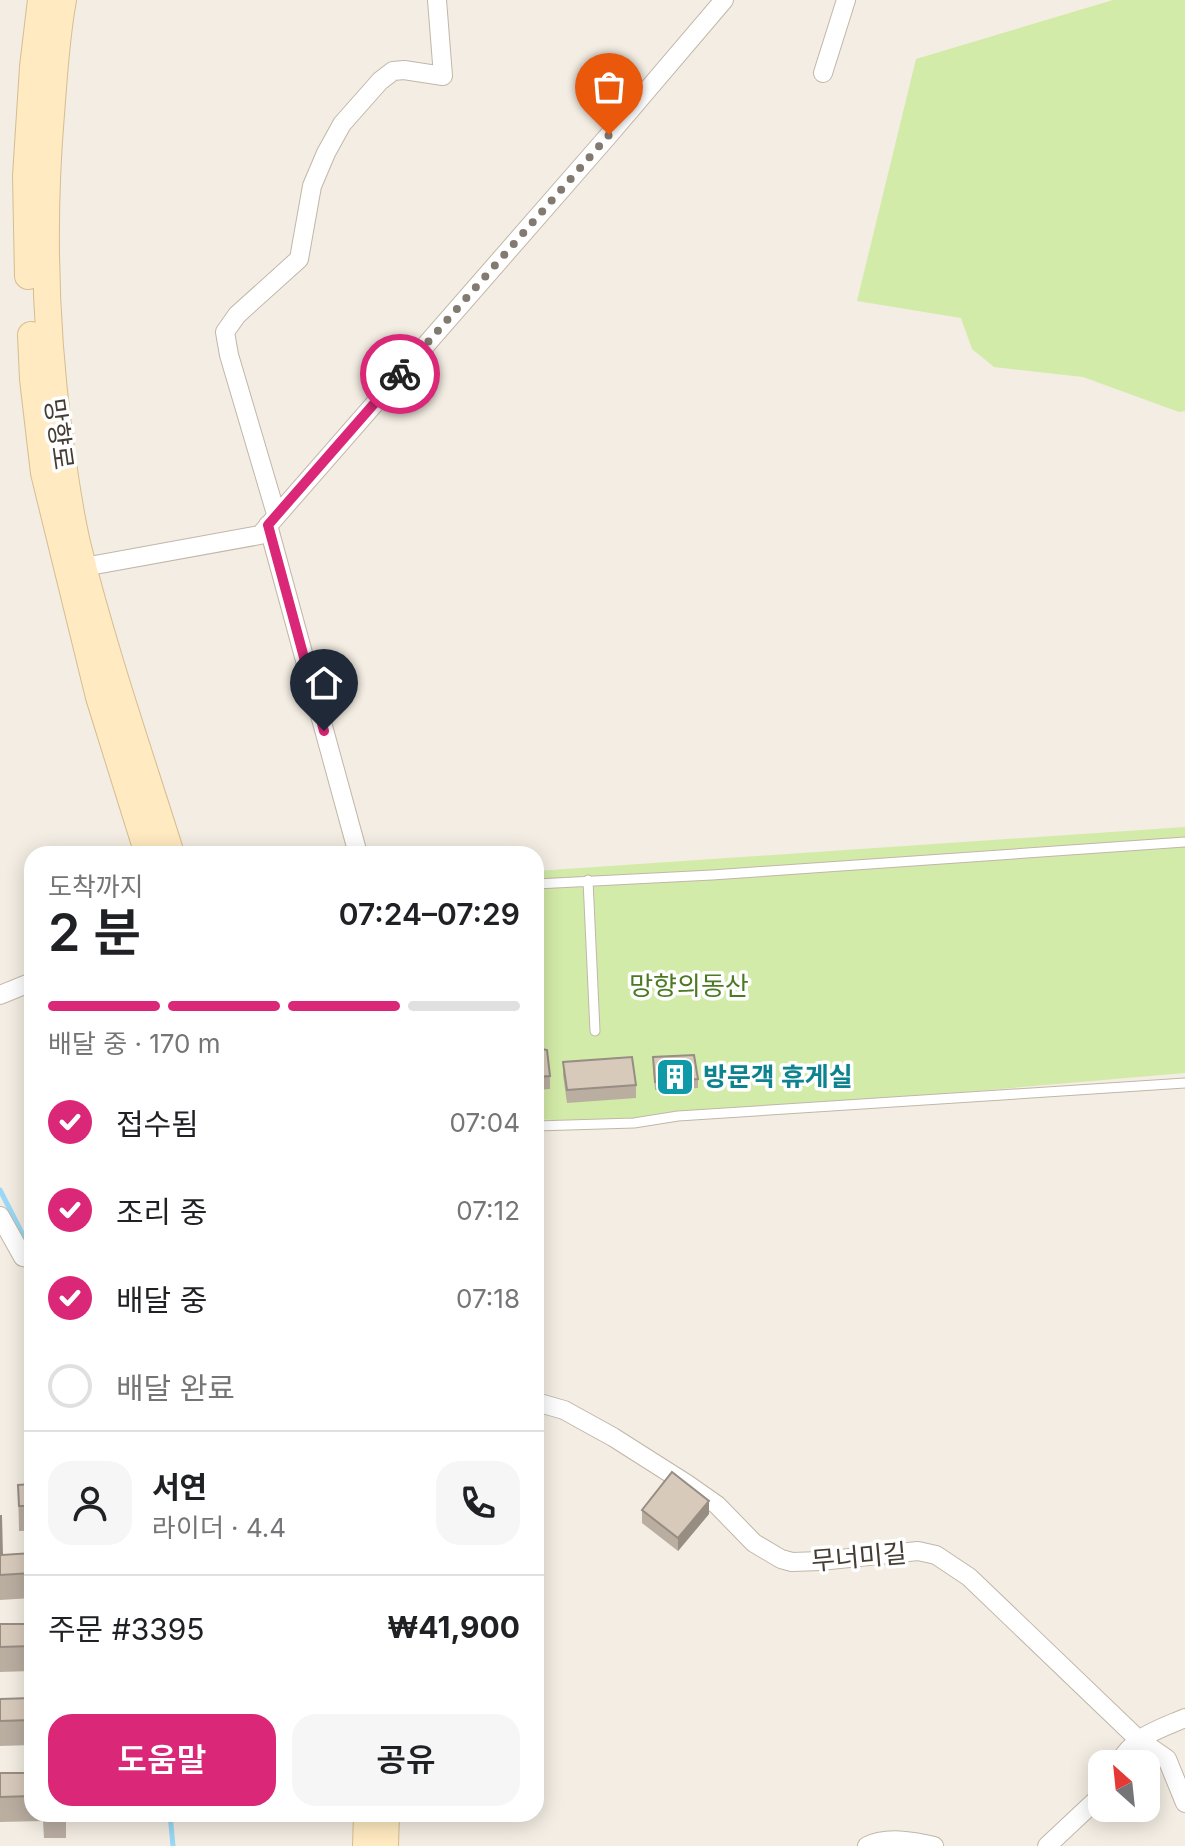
<!DOCTYPE html>
<html lang="ko">
<head>
<meta charset="utf-8">
<style>
	:root { --surface:#fff; --page:#f6f6f6; --text:#202124; --muted:#757577; --line:#e0e0e0; --accent:#db2777 }
	body { margin:0; font-family:Inter,"Noto Sans KR",sans-serif; background:var(--page); color:var(--text); height:100vh; display:flex; flex-direction:column; font-size:30px; white-space:nowrap }
	* { box-sizing:border-box; margin:0 }
	p { font-size:26px; color:var(--muted) }
	.icon { flex:none; width:44px; height:44px; fill:none; stroke:currentColor; stroke-width:2; stroke-linecap:round; stroke-linejoin:round }
	.map { position:relative; flex:1; overflow:hidden }
	.details { position:absolute; left:24px; top:846px; width:520px; height:976px; display:flex; flex-direction:column; background:var(--surface); border-radius:24px; box-shadow:0 4px 20px #0003 }
	.details>* { flex:none }
	.needle { width:52px; rotate:333deg }
	.controls { position:absolute; left:1088px; top:1750px; display:grid; gap:16px }
	.controls a { display:grid; place-items:center; width:72px; height:72px; border-radius:16px; background:var(--surface); box-shadow:0 4px 20px #0003; font-size:40px }
	.pin { position:absolute; display:grid; place-items:center; width:68px; height:68px; color:#fff; margin:-82px -34px; border-radius:50% 50% 50% 0; rotate:-45deg; box-shadow:0 0 8px #0007 }
	.pin .icon { rotate:45deg }
	.courier { position:absolute; display:grid; place-items:center; width:80px; height:80px; margin:-40px; border:6px solid #db2777; border-radius:50%; background:#fff; color:#222; box-shadow:0 2px 10px #0007 }
	.head em { font-style:normal; font-weight:600 }
	.head div { display:flex; flex-direction:column-reverse }
	.head { display:flex; align-items:center; justify-content:space-between; height:136px; padding:0 24px }
	h1 { font-size:52px; font-weight:600; line-height:60px }
	.bar { display:grid; grid-template-columns:repeat(4,1fr); gap:12px 8px; align-content:center; height:96px; padding:0 24px }
	.bar i { height:10px; border-radius:6px; background:var(--line) }
	.bar .current { background:var(--accent) }
	.bar p { grid-column:span 4 }
	.line { display:flex; align-items:center; gap:20px; padding:0 24px; border-top:2px solid var(--line) }
	.line div { flex:1 }
	.round { display:grid; place-items:center; flex:none; width:84px; height:84px; border-radius:24px; background:var(--page) }
	ol { padding:0 24px; list-style:none }
	li { display:flex; align-items:center; gap:24px; height:88px }
	li p { margin-inline-start:auto }
	li .icon { padding:8px; border-radius:50%; background:var(--accent); color:#fff; stroke-width:4 }
	li:last-child { color:var(--muted) }
	li i { width:44px; height:44px; border:4px solid var(--line); border-radius:50% }
	.action { display:flex; gap:16px; margin-top:auto; padding:16px 24px }
	.action a { flex:1; height:92px; border-radius:24px; background:var(--accent); color:#fff; font-size:32px; font-weight:600; line-height:92px; text-align:center }
	.action a+a { background:var(--page); color:var(--text) }
	.map>svg:first-child { display:block }
</style>
</head>
<body>
<div class="map">
<svg width="1185" height="1846" viewBox="0 0 1185 1846">
	<rect width="100%" height="100%" fill="#f3ede3"/>
	<path fill="#d3eba8" d="M1113 0H1185V411L1179 412 1083 377 994 367 972 349 961 318 857 301 916 59Z
		M1185 827V1073L605 1123 536 1119V871Z"/>
	<g fill="none" stroke-linecap="round" stroke-linejoin="round">
		<path stroke="#9ad8f5" stroke-width="5" d="M0 1190 24 1237 32 1245
			M170 1814 173 1846"/>
		<defs>
			<path id="lane" d="M588 880 595 1031
				M536 884 712 875 1185 842
				M536 1126 634 1123 678 1116 1185 1083"/>
			<path id="street" d="M823 73 846 0
				M276 514 229 355 225 332 237 315 299 259 312 186 326 153 342 124 380 81 393 71 404 70 443 76 437 0
				M268 525 358 854
				M73 569 260 535 609 135 724 0
				M0 995 32 982
				M0 1216 23 1257 32 1259
				M536 1402 564 1410 613 1437 687 1484 717 1505 754 1543 781 1559 792 1562 820 1561 918 1551 936 1555 969 1577 1138 1739 1167 1759 1185 1803
				M1118 1764C1134 1736 1157 1730 1185 1718
				M867 1846C886 1836 913 1841 934 1846
				M1047 1846 1095 1801 1102 1790"/>
			<path id="secondary" d="M63 0C56 37 54 76 51 114 42 221 45 328 59 434 64 472 69 510 78 547 104 651 139 752 171 854
				M28 276 26 176 33 67 41 0
				M31 335 33 379 44 473 99 697 148 854
				M366 1846 367 1814
				M385 1846 386 1814"/>
		</defs>
		<use href="#lane" stroke="#c2b6a8" stroke-width="11"/>
		<use href="#street" stroke="#c2b6a8" stroke-width="20"/>
		<use href="#secondary" stroke="#d6bd8f" stroke-width="28"/>
		<use href="#lane" stroke="#fff" stroke-width="9"/>
		<use href="#street" stroke="#fff" stroke-width="18"/>
		<use href="#secondary" stroke="#ffeac1" stroke-width="26"/>
	</g>
	<path fill="#baaea1" d="M536 1041 542 1049 550 1076V1089L536 1090Z
		M563 1062 636 1085V1098L567 1103 563 1075Z
		M653 1065 698 1079V1088L655 1090Z
		M32 1484V1531H19L18 1485Z
		M642 1510 709 1514 678 1551 642 1523Z
		M0 1516 2 1555 32 1553V1598L0 1600Z
		M0 1624H32V1671L0 1672Z
		M32 1698V1745L0 1746V1699Z
		M0 1773H32V1814H66V1838H44L43 1821 0 1822Z"/>
	<path fill="#978d83" d="M709 1501V1514L678 1551V1538Z"/>
	<path fill="#d8cabb" stroke="#978d83" stroke-width="2" d="M541 1040 542 1049 547 1050 550 1076 536 1077V1041Z
		M694 1055 698 1079 655 1082 653 1057Z
		M632 1057 636 1085 567 1090 563 1062Z
		M672 1472 709 1501 678 1538 642 1510Z
		M32 1484V1506H19L18 1485Z
		M0 1516H1L2 1555 32 1553V1573L0 1575Z
		M0 1624H32V1646L0 1647Z
		M32 1698V1720L0 1721V1699Z
		M0 1773H32V1796L0 1797Z"/>
	<g fill="none" stroke-linecap="round" stroke-linejoin="round">
		<path stroke="#827a71" stroke-width="8" stroke-dasharray="0 14.4" d="M400 374 609 135"/>
		<path stroke="#db2777" stroke-width="10" d="M324 731 268 525 400 374"/>
	</g>
	<defs>
		<symbol id="building-square" viewBox="-11 -11 22 22"><rect x="-9" y="-9" width="18" height="18" rx="4" fill="#0f9aa8" stroke="#fff"/><path d="M-4-6H4V6H1V3H-1V6H-4ZM-2.5-4.3h1.7v1.8h-1.7ZM.8-4.3h1.7v1.8H.8ZM-2.5-1h1.7V.8h-1.7ZM.8-1h1.7V.8H.8Z" fill="#fff"/></symbol>
	</defs>
	<g fill-rule="evenodd">
		<use href="#building-square" x="653" y="1055" width="44" height="44"/>
	</g>
	<g text-anchor="middle" stroke-width="7" stroke-linejoin="round" paint-order="stroke">
		<g font-size="26" fill="#453c33" stroke="#fff">
			<text transform="translate(59 434) rotate(82)" y="9">망향로</text>
			<text transform="translate(859 1557) rotate(-5)" y="9">무너미길</text>
		</g>
		<g font-size="26" fill="#4c7a23" stroke="#fff">
			<text x="689" y="995">망향의동산</text>
		</g>
		<g font-size="26" font-weight="bold" fill="#0d838f" stroke="#fff" text-anchor="start">
			<text x="703" y="1086">방문객 휴게실</text>
		</g>
	</g>
</svg>
<div class="controls">
<a><svg class="needle" viewBox="-14 -14 28 28"><path d="M0-13l5 13h-10z" fill="#e53935"/><path d="M0 13l5-13h-10z" fill="#757577"/></svg></a>
</div>
<div class="pin" style="left:609px;top:135px;background:#ea580c"><svg class="icon" aria-label="bag" viewBox="0 0 24 24"><path d="M5 8h14l-1 12H6zM9 8a3 3 0 0 1 6 0"/></svg></div>
<div class="pin" style="left:324px;top:731px;background:#1f2937"><svg class="icon" aria-label="home" viewBox="0 0 24 24"><path d="M3 11l9-7 9 7M6 9v11h12V9"/></svg></div>
<div class="courier" style="left:400px;top:374px"><svg class="icon" aria-label="bike" viewBox="0 0 24 24"><circle cx="6" cy="16" r="4"/><circle cx="18" cy="16" r="4"/><path d="M6 16l4-8h5l3 8M10 8l3 8H6M13 5h3"/></svg></div>
<section class="details">
<div class="head"><div><h1>2 분</h1><p>도착까지</p></div><em>07:24–07:29</em></div>
<div class="bar"><i class="current"></i><i class="current"></i><i class="current"></i><i></i><p>배달 중 · 170 m</p></div>
<ol>
<li><svg class="icon" aria-label="check" viewBox="0 0 24 24"><path d="M5 12l5 5 9-10"/></svg>접수됨<p>07:04</p></li>
<li><svg class="icon" aria-label="check" viewBox="0 0 24 24"><path d="M5 12l5 5 9-10"/></svg>조리 중<p>07:12</p></li>
<li><svg class="icon" aria-label="check" viewBox="0 0 24 24"><path d="M5 12l5 5 9-10"/></svg>배달 중<p>07:18</p></li>
<li><i></i>배달 완료</li>
</ol>
<div class="line" style="height:144px"><a class="round"><svg class="icon" aria-label="person" viewBox="0 0 24 24"><circle cx="12" cy="8" r="4"/><path d="M4 21q1-7 8-7t8 7"/></svg></a><div><b>서연</b><p>라이더 · 4.4</p></div><a class="round"><svg class="icon" aria-label="phone" viewBox="0 0 24 24"><path d="M5 4h4l2 5-3 2q2 4 5 5l2-3 5 2v4C11 20 4 13 5 4z"/></svg></a></div>
<div class="line" style="height:104px"><div>주문 #3395</div><b>₩41,900</b></div>
<div class="action"><a>도움말</a><a>공유</a></div>
</section>
</div>
</body>
</html>
